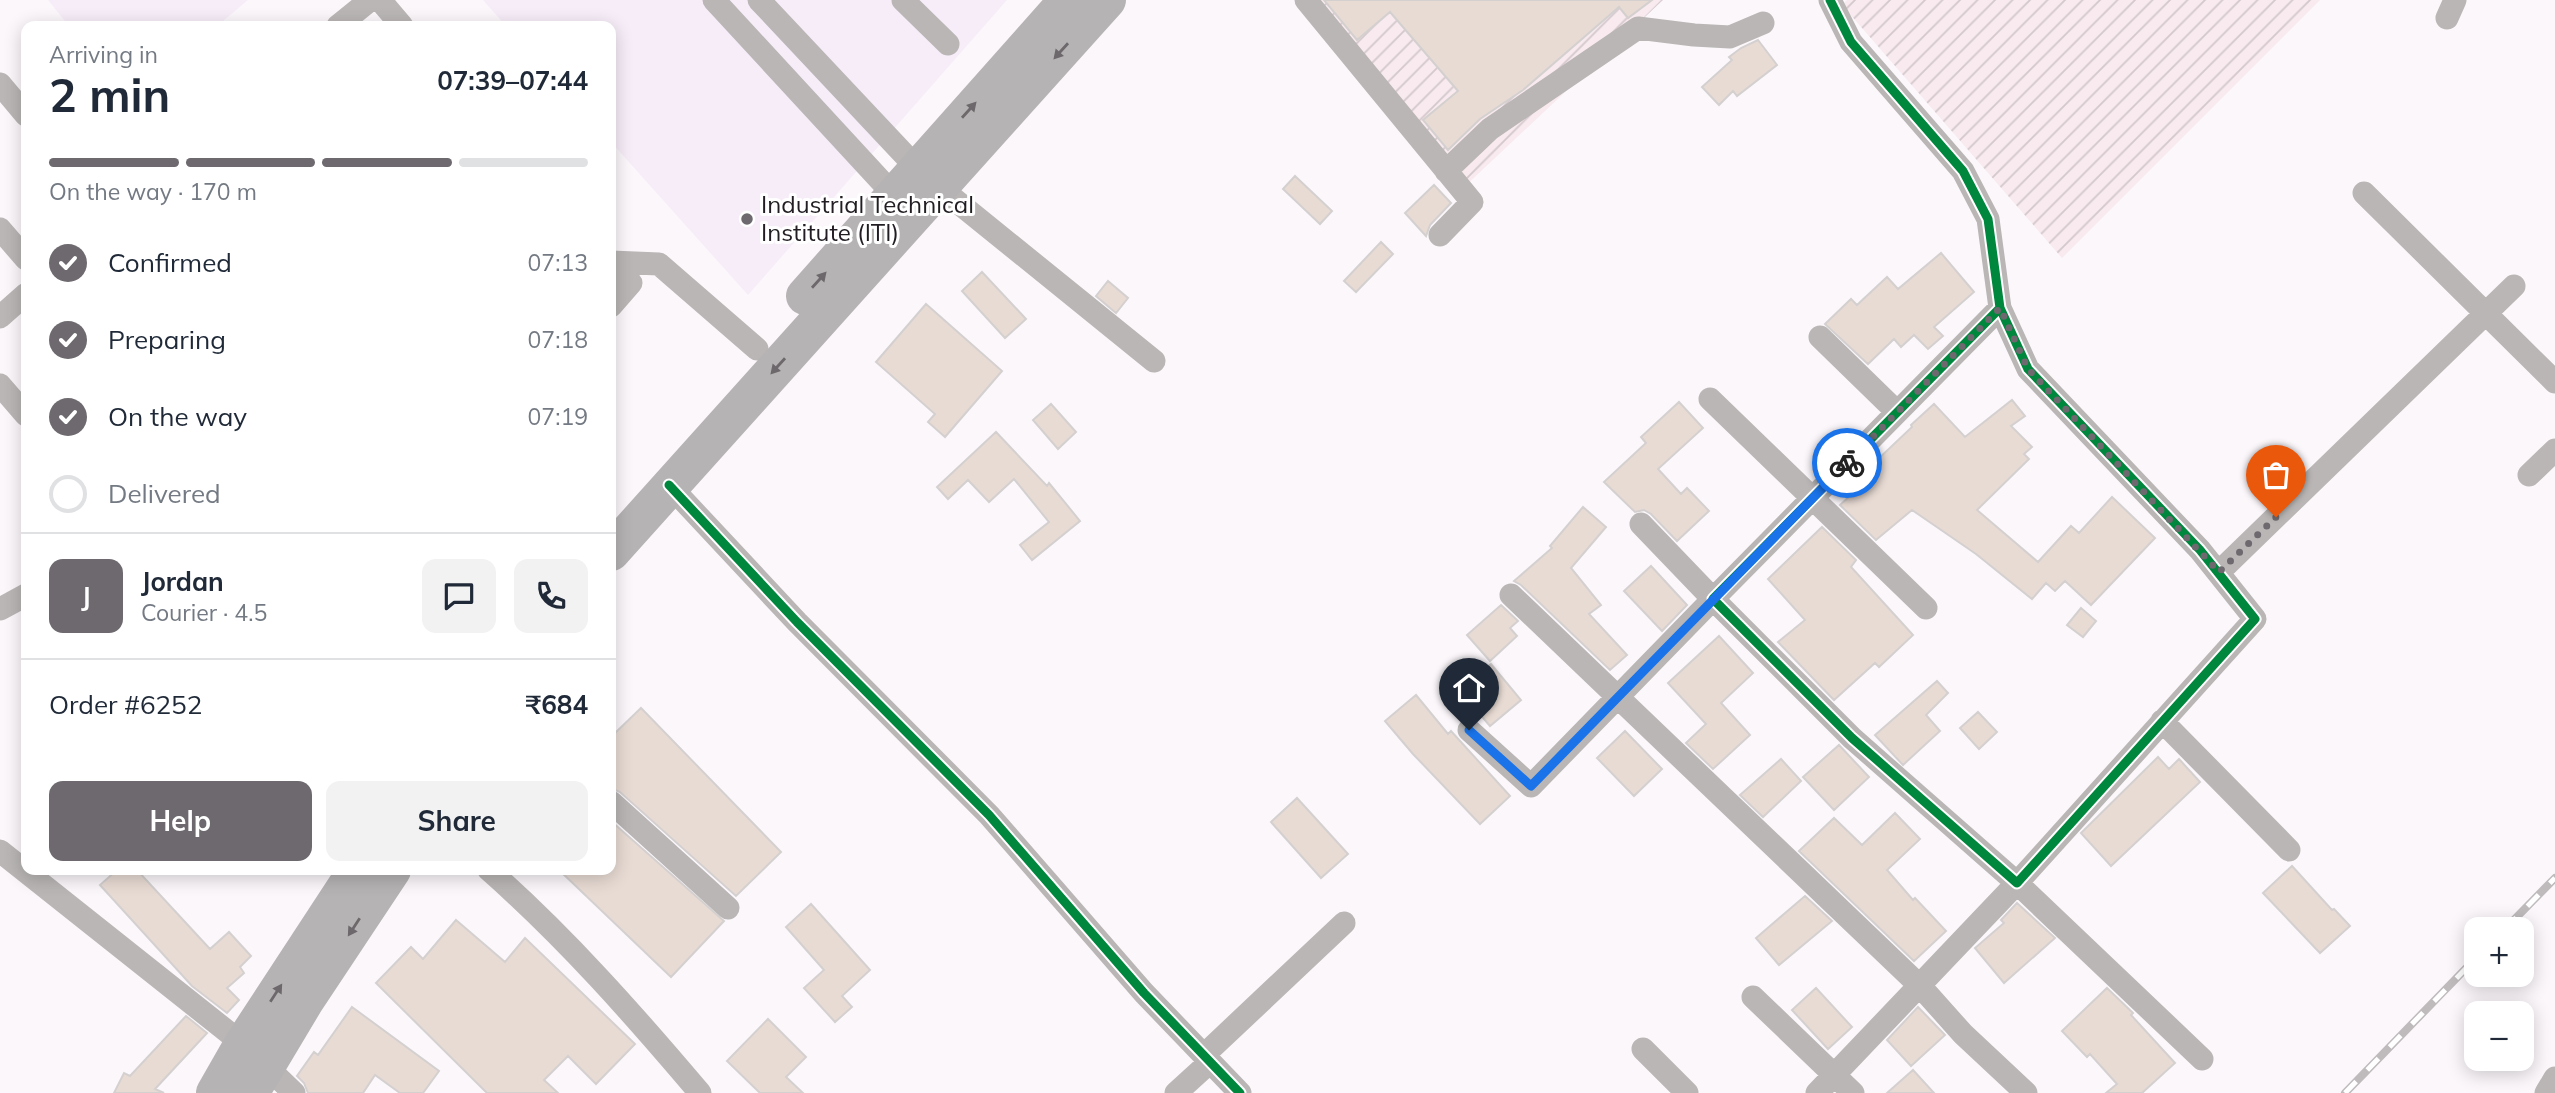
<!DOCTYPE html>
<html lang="en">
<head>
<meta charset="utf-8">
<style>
	:root { --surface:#fff; --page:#f2f2f3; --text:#1f2937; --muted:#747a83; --line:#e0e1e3; --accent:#6d696e }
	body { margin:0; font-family:Mulish,sans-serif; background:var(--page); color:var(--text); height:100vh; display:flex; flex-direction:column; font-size:26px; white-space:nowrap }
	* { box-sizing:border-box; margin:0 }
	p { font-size:23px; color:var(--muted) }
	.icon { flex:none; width:38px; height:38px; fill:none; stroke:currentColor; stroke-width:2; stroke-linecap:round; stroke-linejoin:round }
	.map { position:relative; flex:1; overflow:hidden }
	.panel { position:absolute; left:21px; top:21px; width:595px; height:854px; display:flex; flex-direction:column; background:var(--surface); border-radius:14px; box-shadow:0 4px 18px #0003 }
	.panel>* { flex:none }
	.controls { position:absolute; left:2464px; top:917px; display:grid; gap:14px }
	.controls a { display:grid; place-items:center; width:70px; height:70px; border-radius:14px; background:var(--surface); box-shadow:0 4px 18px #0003; font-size:35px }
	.pin { position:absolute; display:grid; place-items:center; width:60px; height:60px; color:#fff; margin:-72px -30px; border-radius:50% 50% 50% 0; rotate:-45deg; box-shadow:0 0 7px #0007 }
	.pin .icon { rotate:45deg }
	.courier { position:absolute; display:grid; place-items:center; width:70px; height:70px; margin:-35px; border:5px solid #1a73e8; border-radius:50%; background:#fff; color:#222; box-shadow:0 2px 9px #0007 }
	.overview em { font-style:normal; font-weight:700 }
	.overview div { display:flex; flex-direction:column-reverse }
	.overview { display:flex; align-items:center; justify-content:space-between; height:119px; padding:0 28px }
	h1 { font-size:46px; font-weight:700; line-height:52px }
	.bar { display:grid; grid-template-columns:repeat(4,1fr); gap:10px 7px; align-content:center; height:84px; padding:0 28px }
	.bar i { height:9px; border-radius:5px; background:var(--line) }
	.bar .on { background:var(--accent) }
	.bar p { grid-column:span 4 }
	.line { display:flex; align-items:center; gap:18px; padding:0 28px; border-top:2px solid var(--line) }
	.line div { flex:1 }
	.round { display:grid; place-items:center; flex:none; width:74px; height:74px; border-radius:14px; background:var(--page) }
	ol { padding:0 28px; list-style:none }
	li { display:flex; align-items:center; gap:21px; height:77px }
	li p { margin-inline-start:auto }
	li .icon { padding:7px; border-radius:50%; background:var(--accent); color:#fff; stroke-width:4 }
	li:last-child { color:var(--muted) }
	li i { width:38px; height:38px; border:4px solid var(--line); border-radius:50% }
	.button { display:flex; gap:14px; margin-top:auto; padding:14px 28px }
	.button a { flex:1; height:80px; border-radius:14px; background:var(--accent); color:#fff; font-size:28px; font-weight:700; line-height:80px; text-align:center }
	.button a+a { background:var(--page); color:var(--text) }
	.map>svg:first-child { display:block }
</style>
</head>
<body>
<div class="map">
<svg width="2555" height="1093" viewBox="0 0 2555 1093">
	<defs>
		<pattern id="industrial-furrows" width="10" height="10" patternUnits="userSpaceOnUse" patternTransform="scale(1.75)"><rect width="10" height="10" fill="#f8eaee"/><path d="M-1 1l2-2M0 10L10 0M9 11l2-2" fill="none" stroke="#d4c8cc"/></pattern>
	</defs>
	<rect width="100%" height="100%" fill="#fbf7fb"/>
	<path fill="#f7edf9" d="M48 0H248L217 26H69Z
		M483 0H1007L748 295 611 142V26H506Z"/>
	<path fill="url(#industrial-furrows)" d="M1314 0H1663L1462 189Z
		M1847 0H2320L2062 258 1842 5Z"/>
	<path fill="#e8dbd4" stroke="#d4d0d0" stroke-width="2" d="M1324 0H1652L1628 18 1619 7 1523 90 1480 119 1448 150 1423 120 1458 91 1390 12 1357 40Z
		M1758 40 1777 65 1737 96 1733 91 1719 105 1702 87 1732 60 1729 57 1741 48Z
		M1295 176 1332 211 1320 224 1283 189Z
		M1434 185 1451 203 1430 225 1426 236 1405 213Z
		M1381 242 1393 254 1356 292 1344 281Z
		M1941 253 1974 292 1934 327 1943 336 1928 349 1914 335 1901 347 1894 339 1868 364 1825 324 1851 299 1857 305 1887 277 1898 289Z
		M982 272 1026 319 1005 338 962 291Z
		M1108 281 1128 298 1116 313 1096 296Z
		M926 304 1002 371 945 437 928 422 935 414 876 362Z
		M2012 400 2025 416 2011 426 2032 447 2024 454 2029 459 1977 510 2038 562 2071 526 2079 533 2112 497 2155 538 2091 605 2065 581 2055 591 2046 583 2032 599 1976 554 1912 510 1876 540 1840 505 1862 485 1857 479 1912 427 1911 425 1934 404 1965 437Z
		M1679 402 1703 428 1658 469 1681 494 1687 488 1709 511 1677 541 1651 514 1644 510 1635 512 1604 482 1646 443 1641 437Z
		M1051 404 1076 432 1058 449 1033 420Z
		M996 432 1047 486 1049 483 1080 521 1032 560 1020 545 1049 522 1014 479 989 502 968 480 948 499 937 487Z
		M1583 507 1606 527 1571 568 1601 605 1589 614 1627 655 1610 670 1521 585 1514 581 1552 548 1550 546Z
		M1822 527 1856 560 1851 567 1913 635 1879 667 1875 663 1834 700 1778 642 1805 620 1768 579Z
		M1651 566 1687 605 1662 631 1624 591Z
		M1501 605 1518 621 1510 628 1517 636 1490 661 1467 635Z
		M2081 608 2096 621 2083 637 2067 625Z
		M1719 636 1753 673 1721 703 1750 735 1713 769 1686 743 1706 724 1668 683Z
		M1491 664 1521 700 1490 726 1459 690Z
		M1937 681 1948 693 1926 715 1940 731 1903 765 1875 735Z
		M1416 695 1448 734 1451 731 1510 796 1480 824 1413 754 1385 721Z
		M641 708 781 852 736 896 620 792 611 788V737Z
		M1978 712 1997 732 1979 749 1960 728Z
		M1625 731 1662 769 1634 796 1597 758Z
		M1839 745 1869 777 1834 810 1803 777Z
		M2158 757 2169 769 2179 759 2200 782 2111 866 2081 833Z
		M1781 759 1801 781 1763 817 1740 795Z
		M1297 798 1348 854 1321 878 1271 822Z
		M1895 813 1920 839 1887 870 1913 900 1915 898 1946 931 1914 961 1799 851 1834 818 1862 845Z
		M611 821 724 921 671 977 559 870H611Z
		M2292 866 2332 910 2334 909 2350 926 2320 953 2263 893Z
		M117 870H137L210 949 229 932 251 956 240 967 244 973 227 988 239 1000 227 1013 192 986 100 885Z
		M1805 896 1832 921 1779 965 1756 938Z
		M2017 903 2055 938 2004 983 1975 948 2004 923 2001 920Z
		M811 904 870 970 842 996 852 1007 835 1022 804 988 824 970 786 927Z
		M456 920 505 962 525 938 635 1044 596 1084 568 1056 544 1080 558 1093H487L376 983 411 947 423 959Z
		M1816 988 1852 1027 1828 1049 1792 1010Z
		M2107 988 2133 1013 2131 1015 2175 1063 2142 1093H2106L2117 1084 2090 1054 2087 1057 2062 1031Z
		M352 1007 439 1071 423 1093H400L375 1075 363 1093H308L304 1083 297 1076 314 1052 318 1055Z
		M1918 1007 1945 1035 1911 1066 1887 1040Z
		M186 1016 207 1033 155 1089 164 1093H114L124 1073 130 1076Z
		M768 1019 806 1057 786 1077 803 1093H760L727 1061Z
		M1913 1070 1934 1093H1887Z"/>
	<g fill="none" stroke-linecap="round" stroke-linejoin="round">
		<path stroke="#b9b6b5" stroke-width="23" d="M380 0 402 26
			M714 0 894 195
			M759 0 917 168
			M903 0 948 44
			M1306 0 1472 202 1440 235
			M1830 0 1851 42 1963 171 1988 219 2000 308 2028 369 2200 550 2255 619 2017 883 1852 738 1713 599 2000 308
			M2447 18 2455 0
			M338 26 370 0
			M0 84 26 115
			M1446 171 1490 129 1638 28 1694 35 1730 37 1763 23
			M939 187 1154 361
			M2364 193 2555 382
			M0 229 26 259
			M611 262 659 264 757 349
			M611 262 631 283 611 306
			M0 317 26 294
			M1820 337 1897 412
			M0 385 26 415
			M1710 399 1926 608
			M2529 475 2555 450
			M669 485 797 622 989 815 1144 993 1240 1093
			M2219 572 2514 286
			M1511 595 1921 987 1963 1034 2026 1093
			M0 609 26 595
			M2162 721 2289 850
			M1469 730 1531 786 1713 599 1641 524
			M611 802 728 908
			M0 851 243 1044
			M489 870C566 938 634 1015 700 1093
			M1753 997 1853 1093
			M1643 1049 1687 1093
			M1204 1055 1344 923
			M265 1065 294 1093
			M1176 1093 1210 1062
			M1817 1093 2017 883 2202 1059
			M2546 1093 2555 1078"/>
		<path stroke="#b6b3b4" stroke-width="38" d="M805 296 1068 0
			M611 552 1107 0
			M215 1093 243 1044 357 870
			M250 1093 305 1001 392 870"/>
		<defs>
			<path id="rail" d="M2505 929 2555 878
				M2345 1093 2476 958"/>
		</defs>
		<use href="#rail" stroke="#bfbbbd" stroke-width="8"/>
		<use href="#rail" stroke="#fff" stroke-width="5" stroke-dasharray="16" stroke-linecap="butt"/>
		<defs>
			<path id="cycleway" d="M1830 0 1851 42 1963 171 1988 219 2000 308 2028 369 2200 550 2255 619 2017 883 1852 738 1713 599 2000 308
				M669 485 797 622 989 815 1144 993 1240 1093"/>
		</defs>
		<use href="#cycleway" stroke="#fff" stroke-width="13"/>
		<use href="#cycleway" stroke="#00873e" stroke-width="9"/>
	</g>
	<defs><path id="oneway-solid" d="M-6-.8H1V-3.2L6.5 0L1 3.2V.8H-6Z" transform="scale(1.75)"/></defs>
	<g fill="#6c686b">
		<use href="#oneway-solid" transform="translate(1061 51) rotate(132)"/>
		<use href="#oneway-solid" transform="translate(969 110) rotate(-48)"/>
		<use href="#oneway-solid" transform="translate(819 280) rotate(-48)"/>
		<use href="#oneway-solid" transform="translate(778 366) rotate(132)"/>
		<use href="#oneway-solid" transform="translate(354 927) rotate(123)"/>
		<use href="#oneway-solid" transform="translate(276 993) rotate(-57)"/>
	</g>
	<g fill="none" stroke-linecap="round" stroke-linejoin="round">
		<path stroke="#6d696e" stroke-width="7" stroke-dasharray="0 12.6" d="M1847 463 2000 308 2028 369 2219 572 2276 517"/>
		<path stroke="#1a73e8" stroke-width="9" d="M1469 730 1531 786 1847 463"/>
	</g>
	<circle fill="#6d696e" stroke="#fff" stroke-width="2.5" cx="747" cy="219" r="7"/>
	<g text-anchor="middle" stroke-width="6" stroke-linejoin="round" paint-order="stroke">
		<g font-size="24" fill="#211d22" stroke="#fff" text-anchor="start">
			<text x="761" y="213">Industrial Technical<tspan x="761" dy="28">Institute (ITI)</tspan></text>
		</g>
	</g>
</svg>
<div class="controls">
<a>+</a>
<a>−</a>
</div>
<div class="pin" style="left:2276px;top:517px;background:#ea580c"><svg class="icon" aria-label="bag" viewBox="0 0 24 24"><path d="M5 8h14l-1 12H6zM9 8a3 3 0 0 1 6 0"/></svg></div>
<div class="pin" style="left:1469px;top:730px;background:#1f2937"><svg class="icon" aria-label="home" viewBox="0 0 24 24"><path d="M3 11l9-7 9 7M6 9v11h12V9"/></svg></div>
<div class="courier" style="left:1847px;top:463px"><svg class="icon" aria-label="bike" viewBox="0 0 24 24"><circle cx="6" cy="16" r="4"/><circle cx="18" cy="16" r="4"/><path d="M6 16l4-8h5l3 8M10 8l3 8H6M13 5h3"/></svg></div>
<section class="panel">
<div class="overview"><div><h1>2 min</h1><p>Arriving in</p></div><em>07:39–07:44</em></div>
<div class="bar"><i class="on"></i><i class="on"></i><i class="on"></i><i></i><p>On the way · 170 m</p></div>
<ol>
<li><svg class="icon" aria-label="check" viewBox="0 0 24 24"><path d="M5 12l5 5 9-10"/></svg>Confirmed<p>07:13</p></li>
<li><svg class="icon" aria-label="check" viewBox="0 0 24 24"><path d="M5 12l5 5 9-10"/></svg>Preparing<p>07:18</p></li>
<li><svg class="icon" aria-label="check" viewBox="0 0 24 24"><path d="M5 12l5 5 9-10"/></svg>On the way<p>07:19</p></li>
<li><i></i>Delivered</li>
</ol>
<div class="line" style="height:126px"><b class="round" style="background:var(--accent);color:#fff">J</b><div><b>Jordan</b><p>Courier · 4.5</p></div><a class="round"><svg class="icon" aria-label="chat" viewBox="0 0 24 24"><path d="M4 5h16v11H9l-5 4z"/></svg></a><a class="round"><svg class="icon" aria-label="phone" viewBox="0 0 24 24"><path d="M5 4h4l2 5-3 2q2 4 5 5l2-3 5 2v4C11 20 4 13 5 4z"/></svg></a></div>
<div class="line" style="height:91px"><div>Order #6252</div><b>₹684</b></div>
<div class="button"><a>Help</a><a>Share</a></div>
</section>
</div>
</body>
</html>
